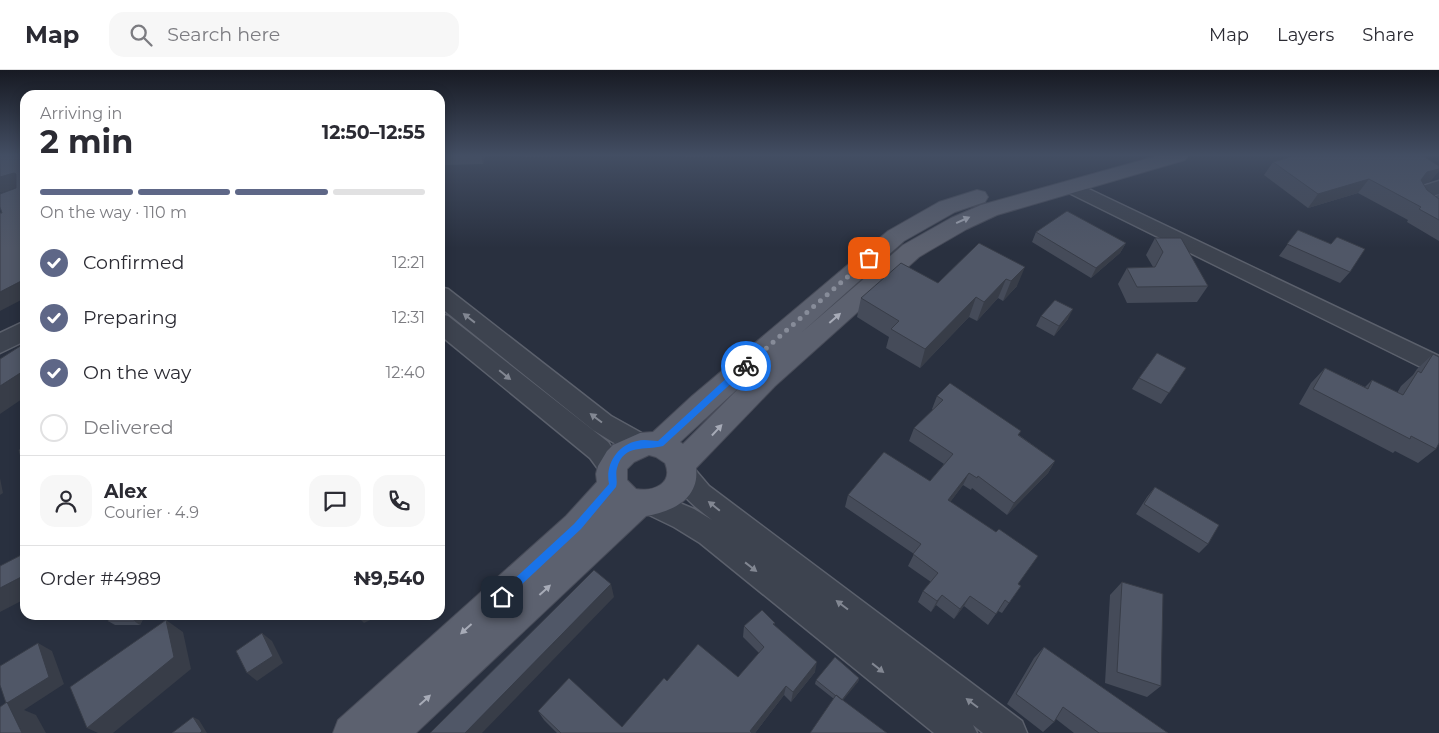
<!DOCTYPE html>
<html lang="en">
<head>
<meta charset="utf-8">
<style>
	:root { --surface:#fff; --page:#f7f7f7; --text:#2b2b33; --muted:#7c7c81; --line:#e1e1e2; --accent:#5e6787 }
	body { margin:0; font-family:Montserrat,sans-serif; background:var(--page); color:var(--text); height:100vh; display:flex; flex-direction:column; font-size:19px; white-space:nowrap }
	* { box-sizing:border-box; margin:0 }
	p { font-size:16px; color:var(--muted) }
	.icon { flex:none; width:28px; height:28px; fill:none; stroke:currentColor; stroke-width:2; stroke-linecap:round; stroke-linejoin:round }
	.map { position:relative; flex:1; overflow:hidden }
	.drawer { position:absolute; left:20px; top:20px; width:425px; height:530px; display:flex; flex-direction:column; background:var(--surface); border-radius:15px; box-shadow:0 2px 12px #0003 }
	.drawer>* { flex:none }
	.pin { position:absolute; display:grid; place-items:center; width:42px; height:42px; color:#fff; margin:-21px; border-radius:10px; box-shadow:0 2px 8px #0006 }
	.courier { position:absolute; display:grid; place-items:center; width:50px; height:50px; margin:-25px; border:4px solid #1a73e8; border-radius:50%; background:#fff; color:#222; box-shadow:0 1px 6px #0007 }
	.headline em { font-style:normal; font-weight:700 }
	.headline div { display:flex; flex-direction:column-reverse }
	.headline { display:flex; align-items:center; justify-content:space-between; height:85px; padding:0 20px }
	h1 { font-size:32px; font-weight:700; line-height:38px }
	.bar { display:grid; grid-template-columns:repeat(4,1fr); gap:8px 5px; align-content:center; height:60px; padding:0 20px }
	.bar i { height:6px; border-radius:4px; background:var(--line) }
	.bar .on { background:var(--accent) }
	.bar p { grid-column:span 4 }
	.line { display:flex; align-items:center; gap:12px; padding:0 20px; border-top:1px solid var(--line) }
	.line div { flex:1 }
	.round { display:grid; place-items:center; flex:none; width:52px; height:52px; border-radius:15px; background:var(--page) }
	ol { padding:0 20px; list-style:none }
	li { display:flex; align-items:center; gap:15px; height:55px }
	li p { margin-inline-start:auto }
	li .icon { padding:5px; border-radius:50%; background:var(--accent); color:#fff; stroke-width:4 }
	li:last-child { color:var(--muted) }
	li i { width:28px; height:28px; border:2px solid var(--line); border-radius:50% }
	header { display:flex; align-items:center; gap:30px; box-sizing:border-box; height:70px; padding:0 25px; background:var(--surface); border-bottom:1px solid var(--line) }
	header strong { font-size:24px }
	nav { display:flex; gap:28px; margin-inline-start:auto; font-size:18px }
	.search { width:350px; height:45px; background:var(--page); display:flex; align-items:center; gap:12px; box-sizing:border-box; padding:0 18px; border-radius:15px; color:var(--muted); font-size:19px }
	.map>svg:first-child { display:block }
</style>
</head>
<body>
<header>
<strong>Map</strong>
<div class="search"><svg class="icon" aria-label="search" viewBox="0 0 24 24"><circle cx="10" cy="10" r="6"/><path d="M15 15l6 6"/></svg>Search here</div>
<nav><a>Map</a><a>Layers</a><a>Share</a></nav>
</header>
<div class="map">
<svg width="1439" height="663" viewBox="0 0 1439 663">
	<rect width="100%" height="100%" fill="#29303f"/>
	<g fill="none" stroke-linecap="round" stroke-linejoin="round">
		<defs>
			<path id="minor" d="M1072 111 1439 286V306L1065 121 1062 117 1065 113Z
				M1439 111V124L1432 126 1439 131V146C1427 143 1417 136 1411 125L1416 118Z
				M440 217 448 219 611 346 647 366 651 374 647 382 638 385 629 382 593 360 440 237Z
				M440 244 448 246 608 372 626 398 622 406C604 412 600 401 590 388L440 265Z
				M25 251V271L0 283V263Z
				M683 393 692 396 709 416 1022 651 1027 663H983L973 655 977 663H934L700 473 674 457 641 441 637 433 641 425 651 421 694 439 712 450C695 437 679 424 670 404L674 396Z"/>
			<path id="major" d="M1157 86H1188L1185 90 997 145 967 159 929 181 919 187 775 316 696 398C700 429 671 442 646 446L416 663H333L338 650 566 446 597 412 596 404 598 396 607 381 613 375 640 363 653 362 692 326 888 161 939 132 977 120 985 122 988 127 985 132 955 142 904 171 801 263 903 175 951 148 981 135ZM744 313 683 374 680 372ZM649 385 656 387 665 393C674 414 653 422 636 419L627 410V399L634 392Z"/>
		</defs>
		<use href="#minor" stroke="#5b606c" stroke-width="3"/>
		<use href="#major" stroke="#474b58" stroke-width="2"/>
		<use href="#minor" fill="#3d434f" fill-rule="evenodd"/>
		<use href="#major" fill="#5c616f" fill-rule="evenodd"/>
	</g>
	<path fill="#454b59" d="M442 86H485L483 94 445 95Z
		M524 86H572L524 87Z
		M686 86H753L686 87Z
		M1273 92 1430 112 1423 114 1427 120 1439 129 1436 127 1439 124V171L1407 152 1408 150 1358 123 1308 138 1264 105Z
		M1298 160 1331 174 1337 167 1350 202 1340 213 1279 186Z
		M1036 162 1126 173 1120 183 1091 208 1032 172Z
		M1155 168 1208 216 1197 232 1127 233 1118 214 1127 198 1153 197 1146 185Z
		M979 173 1017 216 1003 231 998 228 977 251 969 247 920 298 886 278 889 267 857 247 861 228 938 213Z
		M1041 246 1068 249 1054 266 1036 256Z
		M1433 284 1436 379 1418 393 1395 381 1393 383 1299 334 1311 313 1325 298 1365 317 1372 310 1397 323 1401 316 1413 305 1417 299Z
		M1186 298 1161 334 1132 319 1139 308Z
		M937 326 1019 365 1055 391 1048 403 1007 445 972 418 971 420 963 415 950 432 1018 514 1021 516 1002 543 998 541 988 555 964 536 954 549 936 535 931 542 918 532 923 521 931 512 908 496 914 484 845 437 848 425 930 411 944 394 909 371 914 358 933 340 932 339Z
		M1155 417 1208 474 1199 483 1136 444 1147 427Z
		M1122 512 1161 616 1147 627 1105 613 1110 525Z
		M111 545H145L140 555H115L108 551Z
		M775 553 774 555 815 602 791 632 784 625 755 663H557L544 650 538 641 622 657 667 611 738 607 759 583 743 567 744 556Z
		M1044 577 1168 663H1074L1056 649 1054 652 1043 662 1007 634 1034 588Z
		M859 608 858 612 834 629 815 614 816 610Z"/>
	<path fill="#383d48" d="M481 86H485L483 94Z
		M1439 99V101L1430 112 1415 116 1427 102Z
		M14 103 24 115 1 123 0 122V107Z
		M1369 109 1358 123 1308 138 1318 124Z
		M1126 173 1120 183 1091 208 1096 198Z
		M1025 197 1017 216 1003 231 1011 211Z
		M25 209V228L0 241V222Z
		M1006 209 998 228 977 251 984 232Z
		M976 227 969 247 920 298 925 279Z
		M1073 239 1068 249 1054 266 1059 256Z
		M25 300V327L0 344V316Z
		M1055 391 1048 403 1007 445 1014 433Z
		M969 403 963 415 943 442 948 430Z
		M0 408 3 423 0 425Z
		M25 505V529L0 542V518Z
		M611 514 614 527 482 663H465Z
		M942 525 936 535 931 542 937 531Z
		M970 526 964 536 954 549 960 539Z
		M137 545H145L140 555 134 551Z
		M368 545H381L364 553 360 549Z
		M166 550 183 562 191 599 113 663H98L87 658Z
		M262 563 272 571 283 593 257 611 247 603Z
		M38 573 52 581 64 614 24 640 36 645 46 663H22L7 632Z
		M817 592 815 602 791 632 793 622Z
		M859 608 858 612 840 634 841 631Z
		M786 616 784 625 755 663H750V661Z
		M193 647 199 650 207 663H200Z"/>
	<path fill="#505767" stroke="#383d48" d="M0 86H25V209L0 222V143H2L0 137V124L16 118V104L14 103 0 107Z
		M1294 86H1423L1439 96V99L1427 102 1421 110 1427 120 1439 129V150L1419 139 1421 137 1369 109 1318 124 1273 92Z
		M1067 141 1126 173 1096 198 1036 162Z
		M1298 160 1331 174 1337 167 1365 179 1350 202 1287 174Z
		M1155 168H1181L1208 216 1137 217 1127 198 1155 197 1163 182Z
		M979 173 1025 197 1011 211 1006 209 984 232 976 227 925 279 891 259 899 251 861 228 901 193 938 213Z
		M1055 230 1073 239 1059 256 1041 246Z
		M25 273V300L0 316V289Z
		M1157 283 1186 298 1169 323 1139 308Z
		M1433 284 1439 287V373L1436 379 1411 366 1410 369 1313 319 1325 298 1368 319 1372 310 1403 325 1418 301 1421 303Z
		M950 313 1021 361 1018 365 1055 391 1014 433 978 406 977 408 969 403 948 430 996 462 999 459 1038 486 1018 514 1021 516 1009 533 1005 530 996 544 970 526 960 539 942 525 937 531 923 521 938 503 913 484 921 474 848 425 884 382 930 411 953 384 914 358 943 330 937 326Z
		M25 377V403L19 380Z
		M1155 417 1219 455 1208 474 1144 434Z
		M25 483V505L0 518V496Z
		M594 500 611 514 465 663H430Z
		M1122 512 1163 524 1161 616 1117 602Z
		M762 540 775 553 773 554 817 592 793 622 786 616 750 661 752 663H561L538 641 569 608 622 657 664 608 667 611 698 574 738 607 764 577 744 556Z
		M111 545H137L134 551H108Z
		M360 545H368L360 549Z
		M166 550 174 587 87 658 70 617Z
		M262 563 273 586 247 603 236 581Z
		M38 573 49 607 7 633V632L6 633 0 615V596Z
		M1044 577 1168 663H1099L1063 637 1054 652 1016 624Z
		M835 587 859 608 842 630 836 625V626L816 610Z
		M836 625 887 663H810Z
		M7 632 22 663H0V637Z
		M193 647 202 661 200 663H172Z"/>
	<defs><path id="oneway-solid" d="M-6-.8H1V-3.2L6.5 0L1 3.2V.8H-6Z" transform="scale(1.25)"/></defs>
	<g fill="#a7abb7">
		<use href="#oneway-solid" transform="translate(963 150) rotate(-24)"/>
		<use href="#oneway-solid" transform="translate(835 248) rotate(-41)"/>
		<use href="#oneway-solid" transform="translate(717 360) rotate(-47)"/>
		<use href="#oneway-solid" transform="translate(545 520) rotate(-42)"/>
		<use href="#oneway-solid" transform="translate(466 559) rotate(138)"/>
		<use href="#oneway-solid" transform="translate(425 630) rotate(-42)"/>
	</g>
	<g fill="#828792">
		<use href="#oneway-solid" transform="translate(469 248) rotate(-142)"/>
		<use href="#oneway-solid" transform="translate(505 305) rotate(39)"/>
		<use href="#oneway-solid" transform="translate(596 348) rotate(-143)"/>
		<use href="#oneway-solid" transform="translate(714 436) rotate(-141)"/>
		<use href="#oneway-solid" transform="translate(751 497) rotate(38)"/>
		<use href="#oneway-solid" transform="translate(842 535) rotate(-143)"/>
		<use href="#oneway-solid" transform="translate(878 598) rotate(38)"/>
		<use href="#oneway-solid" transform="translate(972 633) rotate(-143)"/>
	</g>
	<linearGradient id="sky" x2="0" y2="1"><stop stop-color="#171a23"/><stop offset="0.48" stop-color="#434e63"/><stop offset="1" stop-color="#434e63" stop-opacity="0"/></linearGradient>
	<rect width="1439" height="178" fill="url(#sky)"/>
	<path fill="#1a73e8" d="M743 293H749L750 296 663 376C645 381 624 373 617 398 615 405 618 411 616 417L581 459 505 530H498V524L574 454 609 414C605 395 617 375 637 371 644 369 651 371 658 371Z"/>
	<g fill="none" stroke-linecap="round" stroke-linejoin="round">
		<path stroke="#878c99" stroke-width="5" stroke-dasharray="0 9" d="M746 296 869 188"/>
	</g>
</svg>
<div class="pin" style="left:869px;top:188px;background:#ea580c"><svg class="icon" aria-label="bag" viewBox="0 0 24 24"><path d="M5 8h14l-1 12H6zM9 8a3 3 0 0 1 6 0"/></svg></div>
<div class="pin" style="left:502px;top:527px;background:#1f2937"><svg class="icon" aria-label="home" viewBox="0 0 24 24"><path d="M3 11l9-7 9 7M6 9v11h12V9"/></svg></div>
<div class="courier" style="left:746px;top:296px"><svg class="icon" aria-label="bike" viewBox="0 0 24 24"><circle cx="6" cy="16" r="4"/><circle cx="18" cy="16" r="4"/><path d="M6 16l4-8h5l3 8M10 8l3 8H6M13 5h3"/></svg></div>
<section class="drawer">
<div class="headline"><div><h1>2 min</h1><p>Arriving in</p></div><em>12:50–12:55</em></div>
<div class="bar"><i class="on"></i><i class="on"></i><i class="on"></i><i></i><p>On the way · 110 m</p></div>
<ol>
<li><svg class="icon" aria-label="check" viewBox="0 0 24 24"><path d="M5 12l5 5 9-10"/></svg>Confirmed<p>12:21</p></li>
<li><svg class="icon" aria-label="check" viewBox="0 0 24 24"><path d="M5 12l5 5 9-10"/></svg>Preparing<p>12:31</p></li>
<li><svg class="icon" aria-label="check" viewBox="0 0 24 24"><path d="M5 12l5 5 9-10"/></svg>On the way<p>12:40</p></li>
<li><i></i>Delivered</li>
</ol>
<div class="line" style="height:90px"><a class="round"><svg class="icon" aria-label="person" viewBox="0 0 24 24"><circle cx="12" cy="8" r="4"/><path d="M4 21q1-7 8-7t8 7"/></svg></a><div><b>Alex</b><p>Courier · 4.9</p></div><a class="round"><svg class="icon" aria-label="chat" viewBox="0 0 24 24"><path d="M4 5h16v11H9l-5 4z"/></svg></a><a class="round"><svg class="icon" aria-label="phone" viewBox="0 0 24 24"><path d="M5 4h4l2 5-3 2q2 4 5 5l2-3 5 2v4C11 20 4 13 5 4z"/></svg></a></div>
<div class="line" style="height:65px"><div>Order #4989</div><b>₦9,540</b></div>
</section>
</div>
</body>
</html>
